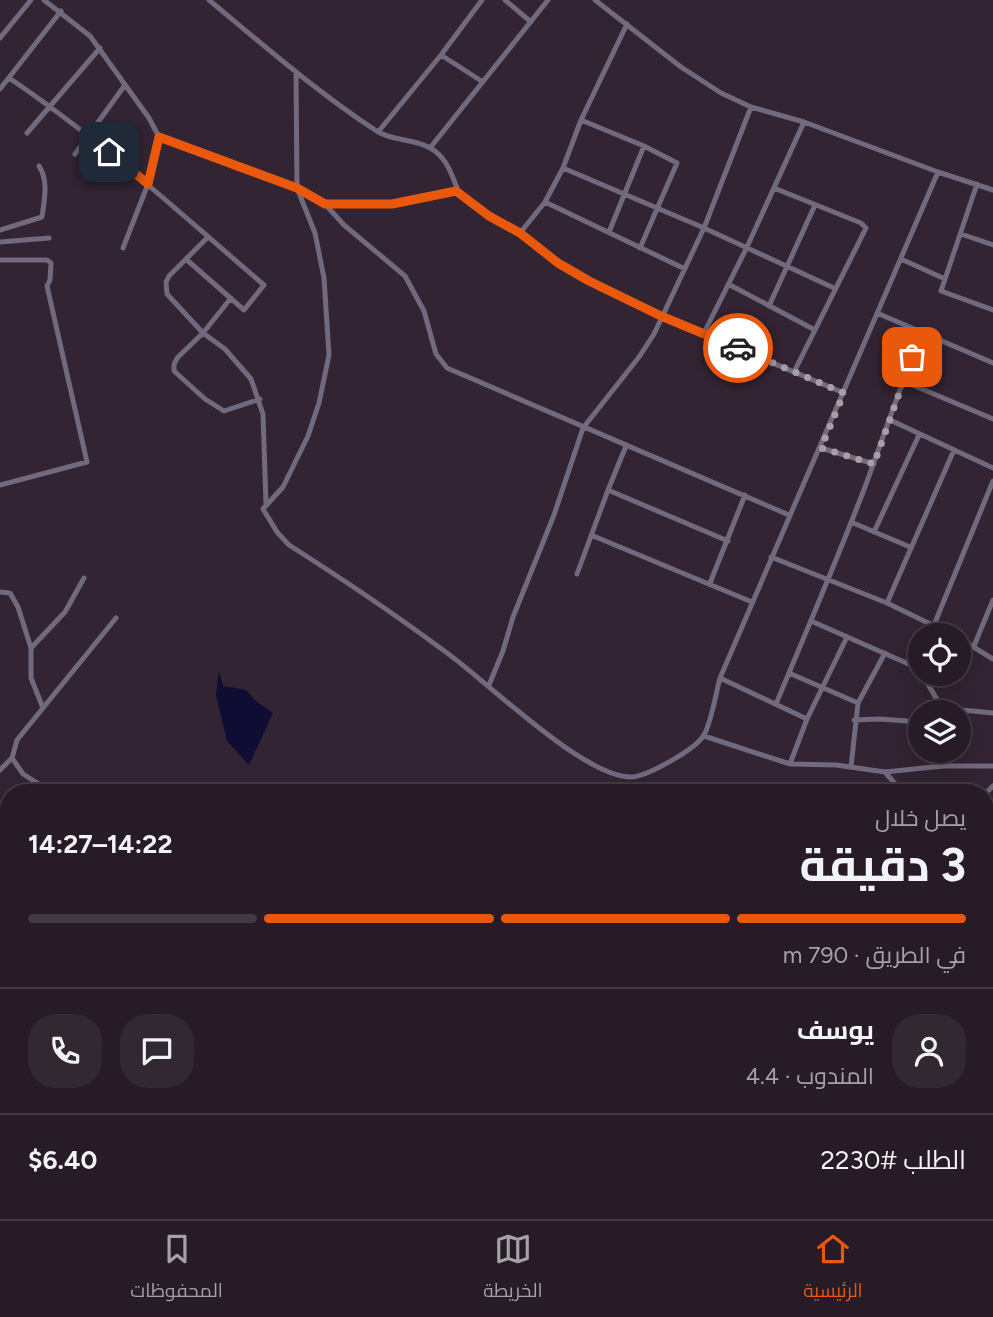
<!DOCTYPE html>
<html lang="ar">
<head>
<meta charset="utf-8">
<style>
	:root { --surface:#261b26; --page:#322832; --text:#f1f3f6; --muted:#a4a1a7; --line:#423943; --accent:#ea580c }
	body { margin:0; font-family:Figtree,Cairo,sans-serif; background:var(--page); color:var(--text); direction:rtl; height:100vh; display:flex; flex-direction:column; font-size:26px; white-space:nowrap }
	* { box-sizing:border-box; margin:0 }
	p { font-size:23px; color:var(--muted) }
	.icon { flex:none; width:38px; height:38px; fill:none; stroke:currentColor; stroke-width:2; stroke-linecap:round; stroke-linejoin:round }
	.map { position:relative; flex:1; overflow:hidden; direction:ltr }
	.side { position:absolute; left:0px; top:784px; width:994px; height:436px; display:flex; flex-direction:column; background:var(--surface); border-radius:28px 28px 0 0; box-shadow:0 7px 28px #0002,0 0 0 2px var(--line); direction:rtl }
	.side>* { flex:none }
	.fabs { position:absolute; left:908px; top:623px; display:grid; gap:14px }
	.fabs a { display:grid; place-items:center; width:63px; height:63px; border-radius:50%; background:var(--surface); box-shadow:0 7px 28px #0002,0 0 0 2px var(--line); font-size:35px }
	.pin { position:absolute; display:grid; place-items:center; width:60px; height:60px; color:#fff; margin:-30px; border-radius:14px; box-shadow:0 4px 10px #0006 }
	.courier { position:absolute; display:grid; place-items:center; width:70px; height:70px; margin:-35px; border:5px solid #ea580c; border-radius:50%; background:#fff; color:#222; box-shadow:0 2px 9px #0007 }
	.overview em { font-style:normal; font-weight:700 }
	.overview div { display:flex; flex-direction:column-reverse }
	.overview { display:flex; align-items:center; justify-content:space-between; height:119px; padding:0 28px }
	h1 { font-size:46px; font-weight:700; line-height:52px }
	.bar { display:grid; grid-template-columns:repeat(4,1fr); gap:10px 7px; align-content:center; height:84px; padding:0 28px }
	.bar i { height:9px; border-radius:5px; background:var(--line) }
	.bar .on { background:var(--accent) }
	.bar p { grid-column:span 4 }
	.line { display:flex; align-items:center; gap:18px; padding:0 28px; border-top:2px solid var(--line) }
	.line div { flex:1 }
	.round { display:grid; place-items:center; flex:none; width:74px; height:74px; border-radius:28px; background:var(--page) }
	.tabs { display:flex; justify-content:space-around; align-items:center; height:98px; border-top:2px solid var(--line); background:var(--surface); font-size:19px; color:var(--muted) }
	.tabs a { display:grid; justify-items:center; gap:4px }
	.tabs .on { color:var(--accent) }
	.map>svg:first-child { display:block }
</style>
</head>
<body>
<div class="map">
<svg width="993" height="1219" viewBox="0 0 993 1219">
	<rect width="100%" height="100%" fill="#322432"/>
	<path fill="#603d3f" d="M58 1211H381L375 1219H68Z"/>
	<path fill="#0f0d33" d="M219 671 223 686 246 690 256 701 273 713 249 765 227 741 216 695Z"/>
	<g fill="none" stroke-linecap="round" stroke-linejoin="round">
		<path stroke="#71697d" stroke-width="5" d="M44 0 90 36 149 118 159 137 148 184 123 248
			M209 0C263 45 316 91 375 130 392 142 418 138 435 151 448 161 453 178 459 193
			M505 0 531 22
			M595 0 681 67 721 93 751 107 804 122 938 172 993 190
			M0 38 31 0
			M441 55 483 82
			M296 72 297 188 315 233 324 278 329 355 319 403 308 436 283 487 263 509 277 532 289 545C341 578 393 613 443 650 485 679 583 778 632 777 648 776 696 749 704 735 711 723 716 693 720 678L938 172
			M9 78C100 139 181 214 264 285L244 310 187 260
			M0 89 61 11
			M581 120 644 146 677 163 640 248
			M378 132 441 55 482 0
			M27 133 100 48
			M159 137 297 188 325 204H392L456 191 482 212 520 233 558 263 589 281 661 316 844 393
			M430 148 548 0
			M75 154 125 85
			M563 168 704 228 834 288
			M977 184 941 291 993 310
			M774 188 861 223 866 228 794 372
			M545 202 685 269
			M325 204 344 225 405 276 424 311 436 354 447 368 789 515
			M0 230 42 217C44 201 49 181 39 166
			M609 232 644 146
			M520 233 545 202 563 168 581 120 627 24
			M961 234 993 245
			M208 237 169 276 166 282 167 294 203 333 225 349 251 379 263 414 266 505
			M0 242 49 238
			M901 259 945 279
			M0 260H47L51 263 50 280 47 286 87 462 0 485
			M730 285 815 330
			M231 298 203 333 178 357 174 364V371L205 399 224 411 260 399
			M769 306 815 205
			M877 313 993 363
			M704 333 747 247 804 122
			M903 381 993 419
			M890 420 993 468
			M821 448 874 464
			M608 490 728 541
			M851 522 910 547
			M874 532 919 435
			M591 535 752 602
			M771 557 887 603 953 635
			M577 574 608 490 626 446
			M710 583 745 495
			M0 592 10 593 18 607 31 648V678L43 708
			M887 603 954 450
			M811 621 920 669
			M934 625 993 481
			M959 638 993 659
			M974 646 993 600
			M31 648 65 612 84 578
			M789 673 858 703
			M922 674 942 708
			M720 678 807 719
			M489 685 503 651 513 617 554 515 583 428 639 357 654 334 704 228 751 107
			M776 704C806 632 837 560 865 487 884 435 901 383 923 332
			M942 712V708L993 713
			M854 720 880 719 920 722
			M704 736 790 764 836 765 885 772 943 766H993
			M943 751V766
			M12 758 23 774 42 786 47 793
			M790 764 807 719 847 637
			M851 767 858 703 885 653
			M0 770 12 758 17 740 116 618
			M885 772 903 793
			M985 794 993 786
			M985 1030 993 1034
			M0 1156 9 1145
			M0 1213 9 1202
			M377 1219 384 1211
			M507 1219 513 1211"/>
		<path stroke="#b8a7d1" stroke-width="8" d="M0 1169 9 1176
			M53 1211 63 1219"/>
	</g>
	<g fill="none" stroke-linecap="round" stroke-linejoin="round">
		<path stroke="#a99ea8" stroke-width="7" stroke-dasharray="0 12.6" d="M738 348 844 393 821 448 874 464 912 357"/>
		<path stroke="#ea580c" stroke-width="9" d="M109 152 148 184 159 137 297 188 325 204H392L456 191 489 216 520 233 558 263 589 281 661 316 738 348"/>
	</g>
</svg>
<div class="fabs">
<a><svg class="icon" aria-label="locate" viewBox="0 0 24 24"><circle cx="12" cy="12" r="6"/><path d="M12 2v4M12 18v4M2 12h4M18 12h4"/></svg></a>
<a><svg class="icon" aria-label="layers" viewBox="0 0 24 24"><path d="M12 4l9 5-9 5-9-5zM3 14l9 5 9-5"/></svg></a>
</div>
<div class="pin" style="left:912px;top:357px;background:#ea580c"><svg class="icon" aria-label="bag" viewBox="0 0 24 24"><path d="M5 8h14l-1 12H6zM9 8a3 3 0 0 1 6 0"/></svg></div>
<div class="pin" style="left:109px;top:152px;background:#1f2937"><svg class="icon" aria-label="home" viewBox="0 0 24 24"><path d="M3 11l9-7 9 7M6 9v11h12V9"/></svg></div>
<div class="courier" style="left:738px;top:348px"><svg class="icon" aria-label="car" viewBox="0 0 24 24"><path d="M5 17H2v-5l4-1 3-4h7l3 4 3 1v5h-3M9 17h6M6 11h13"/><circle cx="7" cy="17" r="2"/><circle cx="17" cy="17" r="2"/></svg></div>
<section class="side">
<div class="overview"><div><h1>3 دقيقة</h1><p>يصل خلال</p></div><em>14:22–14:27</em></div>
<div class="bar"><i class="on"></i><i class="on"></i><i class="on"></i><i></i><p>في الطريق · 790 m</p></div>
<div class="line" style="height:126px"><a class="round"><svg class="icon" aria-label="person" viewBox="0 0 24 24"><circle cx="12" cy="8" r="4"/><path d="M4 21q1-7 8-7t8 7"/></svg></a><div><b>يوسف</b><p>المندوب · 4.4</p></div><a class="round"><svg class="icon" aria-label="chat" viewBox="0 0 24 24"><path d="M4 5h16v11H9l-5 4z"/></svg></a><a class="round"><svg class="icon" aria-label="phone" viewBox="0 0 24 24"><path d="M5 4h4l2 5-3 2q2 4 5 5l2-3 5 2v4C11 20 4 13 5 4z"/></svg></a></div>
<div class="line" style="height:91px"><div>الطلب #2230</div><b>$6.40</b></div>
</section>
</div>
<nav class="tabs">
<a class="on"><svg class="icon" aria-label="home" viewBox="0 0 24 24"><path d="M3 11l9-7 9 7M6 9v11h12V9"/></svg>الرئيسية</a>
<a><svg class="icon" aria-label="map" viewBox="0 0 24 24"><path d="M3 6l6-2 6 2 6-2v14l-6 2-6-2-6 2zM9 4v14M15 6v14"/></svg>الخريطة</a>
<a><svg class="icon" aria-label="saved" viewBox="0 0 24 24"><path d="M7 4h10v16l-5-4-5 4z"/></svg>المحفوظات</a>
</nav>
</body>
</html>
